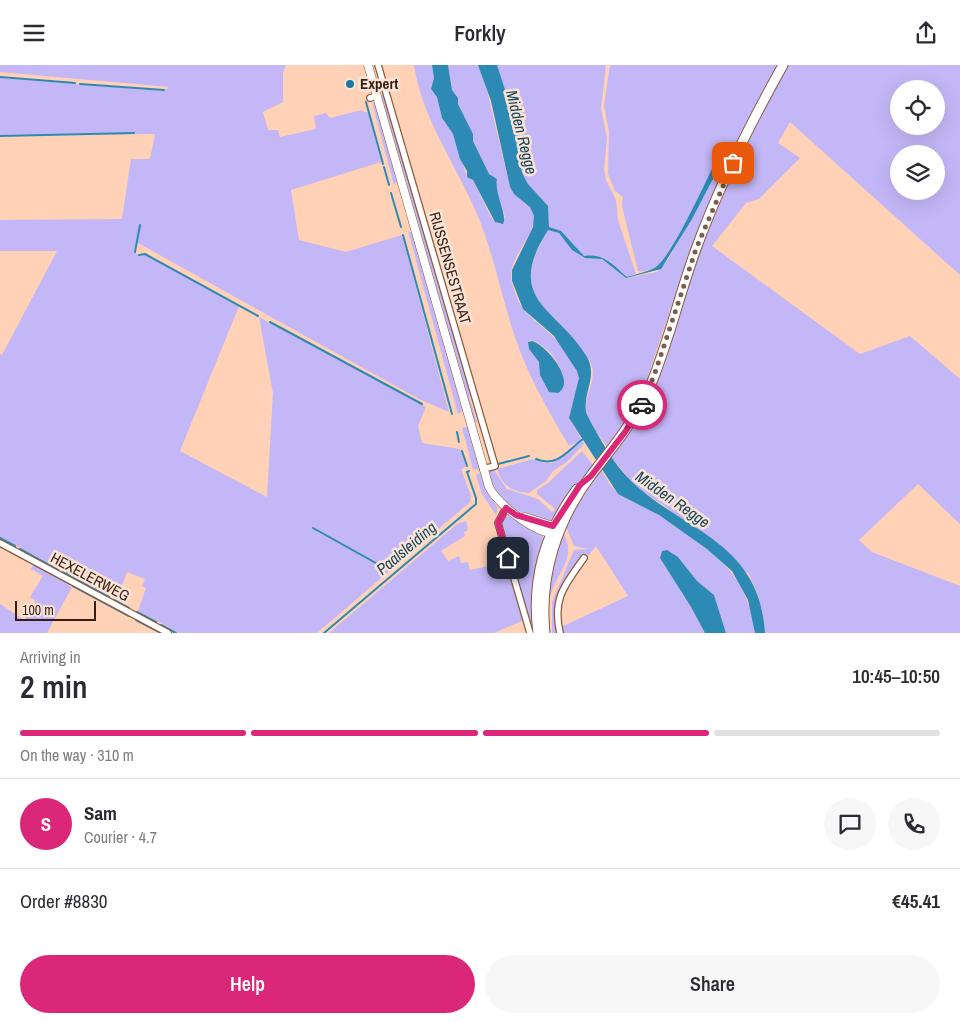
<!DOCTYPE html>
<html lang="en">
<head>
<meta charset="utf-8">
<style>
	:root { --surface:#fff; --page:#f7f7f7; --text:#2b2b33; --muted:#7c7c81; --line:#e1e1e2; --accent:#db2777 }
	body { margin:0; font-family:"Archivo Narrow",sans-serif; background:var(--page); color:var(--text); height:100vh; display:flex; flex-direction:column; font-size:19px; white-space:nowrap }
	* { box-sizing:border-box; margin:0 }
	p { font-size:16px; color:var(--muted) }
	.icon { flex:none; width:28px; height:28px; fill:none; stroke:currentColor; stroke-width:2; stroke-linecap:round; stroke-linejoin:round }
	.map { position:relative; height:568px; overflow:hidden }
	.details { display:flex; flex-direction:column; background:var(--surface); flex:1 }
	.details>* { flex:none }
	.controls { position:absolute; left:890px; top:15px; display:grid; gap:10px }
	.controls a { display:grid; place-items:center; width:55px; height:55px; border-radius:50%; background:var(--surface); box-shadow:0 5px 20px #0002; font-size:25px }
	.scale { position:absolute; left:15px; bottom:12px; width:81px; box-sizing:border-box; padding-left:5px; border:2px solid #341f12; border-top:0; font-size:14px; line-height:18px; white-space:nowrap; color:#341f12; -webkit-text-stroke:4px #fbe4d6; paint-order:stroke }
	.pin { position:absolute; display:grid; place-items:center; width:42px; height:42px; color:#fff; margin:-21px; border-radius:10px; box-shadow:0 2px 8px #0006 }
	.courier { position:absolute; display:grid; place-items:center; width:50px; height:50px; margin:-25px; border:4px solid #db2777; border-radius:50%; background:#fff; color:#222; box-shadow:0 1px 6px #0007 }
	.head em { font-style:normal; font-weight:600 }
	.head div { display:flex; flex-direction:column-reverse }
	.head { display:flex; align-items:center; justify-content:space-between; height:85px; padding:0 20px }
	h1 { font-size:32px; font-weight:600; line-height:38px }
	.bar { display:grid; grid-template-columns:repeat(4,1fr); gap:8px 5px; align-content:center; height:60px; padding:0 20px }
	.bar i { height:6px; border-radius:4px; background:var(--line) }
	.bar .selected { background:var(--accent) }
	.bar p { grid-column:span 4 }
	.line { display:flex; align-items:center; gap:12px; padding:0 20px; border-top:1px solid var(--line) }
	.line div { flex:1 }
	.round { display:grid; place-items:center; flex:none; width:52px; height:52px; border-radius:26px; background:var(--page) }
	.button { display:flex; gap:10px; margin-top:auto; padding:10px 20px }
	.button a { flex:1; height:58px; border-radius:30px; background:var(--accent); color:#fff; font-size:20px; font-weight:600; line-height:58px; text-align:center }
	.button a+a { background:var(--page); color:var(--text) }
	header { display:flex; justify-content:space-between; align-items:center; height:65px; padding:0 20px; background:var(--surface); font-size:22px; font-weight:600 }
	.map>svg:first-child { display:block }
</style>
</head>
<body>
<header><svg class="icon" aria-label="menu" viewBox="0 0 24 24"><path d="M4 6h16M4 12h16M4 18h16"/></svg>Forkly<svg class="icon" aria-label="share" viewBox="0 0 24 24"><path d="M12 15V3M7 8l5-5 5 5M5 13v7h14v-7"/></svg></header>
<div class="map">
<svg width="960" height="568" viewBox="0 0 960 568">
	<rect width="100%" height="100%" fill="#ffd1b6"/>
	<path fill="#c3b7f7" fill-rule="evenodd" d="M0 0H286L283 8V37L263 47 268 65H278L280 72 316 64 314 51 326 48 330 53 362 45 363 47H368L381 97 291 125 299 175 346 187 402 170 449 347 419 334 138 178 134 186 139 191 145 190 239 241 180 386 267 432 273 328 259 252 426 342 418 361 422 378 460 384 466 402 461 404 471 431 470 437 317 568H179L138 546 146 523 142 521 145 514 127 507 117 535 0 472V289L2 290 57 186H0V155L122 154 131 94H150L155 69 0 70V13L164 26 169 22 0 7Z
		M414 0H432L434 13 431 24 437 32 442 53 453 69 467 112 473 115 491 152 498 159 505 152 495 123 497 114 489 109 473 76V69L458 39V33L452 25 448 0H478L484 13 510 122C515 133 532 137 534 150 536 172 506 192 512 218 514 226 519 239 524 245 539 262 578 286 579 312 579 326 571 340 569 353L582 375 569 381C549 347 529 313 516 275 502 234 494 190 477 149 456 99 422 54 414 0ZM530 275C548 278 575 313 557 328L552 327 539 297 529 284 528 277Z
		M497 0H606L601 44 607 73 604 104 606 115 616 135 618 155 636 209 627 212C613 200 604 188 584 191L561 167 549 163 548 141 528 119 522 109 510 40Z
		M610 0H778L732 89 706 148 684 204 644 323 633 345 608 383C601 373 591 362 587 351 581 335 597 317 592 301 589 292 580 284 574 276 537 234 513 223 548 165L559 168 572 185 585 193 602 194 626 213 657 207 669 193 717 105 712 104C702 125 673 189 656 202 651 205 644 207 638 206L622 141 623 132 615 126 608 109 609 66 604 41Z
		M787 0H960V210L790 57 778 78 800 93 759 134 746 138 712 181 860 289 910 271 960 314V459L918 419 859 475 872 487 960 521V568H765L764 554 757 528 749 509 663 440 637 423 611 392 640 349 713 151 739 92ZM899 24H936V61H899ZM899 89H936V126H899Z
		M383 30 409 116 405 117 380 31Z
		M372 37 375 39 398 115 394 120Z
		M409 117 471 330 469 331 477 357 473 358 405 118Z
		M408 166 414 169 464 345 458 349Z
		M468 362 480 404 475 405 473 404 462 363Z
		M583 376 584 379 567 397 553 406 546 416 529 428C513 427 502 421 497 404L533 394 544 398H552Z
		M582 386 593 400C591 405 554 453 550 455 519 454 498 435 487 408L493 404 507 424 538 434 552 447 555 445 554 443 537 429V425L548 418Z
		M601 405C606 412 612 425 619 429 632 437 647 442 660 451 709 484 747 504 755 568H726L714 530 697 516 678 492 667 485 662 486 660 493 691 542 705 568H562L561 562 628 531 596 481 588 491 583 489C564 517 551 532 558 568H552V537L574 485 588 484 574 481 567 464 563 467C577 493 559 504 551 529 547 541 548 555 549 568H547C538 503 564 455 601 405Z
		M481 407 489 430 498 443 496 450 482 429 476 410Z
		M511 450 541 467 543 471 536 568H532L501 457 504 452Z
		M466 456 468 465 464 467 465 471 441 486 448 496 459 491 461 498 468 497 470 505 506 497 524 555 494 568H329L457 459Z
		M33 500 72 522 47 568H0V539L24 555 36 536 30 532 43 511 31 504Z"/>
	<path fill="#2d8ab4" d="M432 0H448L452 25 458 33V39L473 69V76L489 109 497 114C494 128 508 151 503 159L495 157 473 115 467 112V106L460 94 453 69 442 53 437 32 431 24 434 13Z
		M478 0H497L510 40 522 108 528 119 548 141 549 162 561 166 584 191C604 188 613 200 627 212 636 209 648 207 656 202 672 190 702 124 712 104L714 102 718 104 692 154 661 204 626 213 602 194 585 193 572 185 559 168 548 165C503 236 557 242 587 292 598 311 583 327 586 347 587 352 608 387 612 393 660 465 759 463 765 568H755L748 535 732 506 707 484 659 450 618 429 569 353 579 313 577 306 554 271 523 244 512 216V205L533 162 534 151 530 142 514 129 510 122 491 36Z
		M532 276C546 280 577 316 558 328L549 327 540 310 539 297 529 284 528 277Z
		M667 485 678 492 697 516 714 530 726 568H705L691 542 660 493 662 486Z"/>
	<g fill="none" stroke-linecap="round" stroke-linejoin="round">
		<path stroke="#2d8ab4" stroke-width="2" d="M0 12 75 18
			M80 19 164 25
			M366 37 383 99
			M0 71 134 68
			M384 102 389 120
			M391 128 401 162
			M403 170 452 349
			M135 187 140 160
			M139 190 145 189 258 251
			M270 257 422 339
			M457 367 459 377
			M462 386 467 401
			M536 394C557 403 568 385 583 374
			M498 399 529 391
			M313 463 383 502
			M0 473 15 481
			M0 481 28 496
			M20 484 58 505
			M35 500 70 519
			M63 507 109 532
			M73 521 129 551
			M114 535 129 543
			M137 547 156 557
			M136 555 161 568
			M161 560 176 568
			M324 568 476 439V433L467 407 469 406"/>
		<defs>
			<path id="street" d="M378 0 495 401 483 404
				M370 33 377 31
				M506 443 498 458 530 568
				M0 478 168 568
				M560 568C552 533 565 520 584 493"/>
			<path id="secondary" d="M368 0 489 422C498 439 536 470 556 468
				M525 452 553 461 557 467"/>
			<path id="primary" d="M538 568C531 515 545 467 577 424
				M545 568C539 511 557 455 592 409 614 381 634 356 649 324 668 280 679 230 696 184 719 121 750 59 783 0"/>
		</defs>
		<use href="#street" stroke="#8b5a3b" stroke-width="8"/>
		<use href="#secondary" stroke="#8b5a3b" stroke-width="9"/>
		<use href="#primary" stroke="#8b5a3b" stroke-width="11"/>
		<use href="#street" stroke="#fff" stroke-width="5.5"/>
		<use href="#secondary" stroke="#fff" stroke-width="8"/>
		<use href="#primary" stroke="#fff" stroke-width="9"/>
	</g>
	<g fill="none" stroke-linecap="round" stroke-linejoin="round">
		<path stroke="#7b5d4b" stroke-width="5" stroke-dasharray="0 9" d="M642 340 655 308 696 184 733 98"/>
		<path stroke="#db2777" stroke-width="6" d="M508 493 498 458 506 443 516 450 553 461 580 420 591 411 625 367 642 340"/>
	</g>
	<circle fill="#157ca7" stroke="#fbe4d6" stroke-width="2" cx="350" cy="19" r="5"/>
	<g text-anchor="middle" stroke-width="5" stroke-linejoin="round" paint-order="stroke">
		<g font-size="15" font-weight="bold" fill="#341f12" stroke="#fbe4d6" text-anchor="start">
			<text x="360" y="24">Expert</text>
		</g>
		<g font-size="15" fill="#341f12" stroke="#fbe4d6">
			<text transform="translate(450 203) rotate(74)" y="5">RIJSSENSESTRAAT</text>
			<text transform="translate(90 512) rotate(28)" y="5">HEXELERWEG</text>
		</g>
		<g font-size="16" font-style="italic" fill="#17485f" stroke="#fbe4d6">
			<text transform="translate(522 67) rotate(76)" y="6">Midden Regge</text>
			<text transform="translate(673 434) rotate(35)" y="6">Midden Regge</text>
			<text transform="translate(406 483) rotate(-40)" y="6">Paalsleiding</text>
		</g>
	</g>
</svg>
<div class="controls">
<a><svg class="icon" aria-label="locate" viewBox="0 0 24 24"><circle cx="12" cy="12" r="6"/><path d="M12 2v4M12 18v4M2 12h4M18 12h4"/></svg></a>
<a><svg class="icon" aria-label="layers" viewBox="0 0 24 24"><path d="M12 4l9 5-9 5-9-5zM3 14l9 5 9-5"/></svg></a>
</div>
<div class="scale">100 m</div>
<div class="pin" style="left:733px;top:98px;background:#ea580c"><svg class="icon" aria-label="bag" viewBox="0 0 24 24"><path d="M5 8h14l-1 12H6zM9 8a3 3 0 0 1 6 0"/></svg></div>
<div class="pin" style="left:508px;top:493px;background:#1f2937"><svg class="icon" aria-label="home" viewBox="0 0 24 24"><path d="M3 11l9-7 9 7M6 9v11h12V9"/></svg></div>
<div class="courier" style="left:642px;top:340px"><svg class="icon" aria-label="car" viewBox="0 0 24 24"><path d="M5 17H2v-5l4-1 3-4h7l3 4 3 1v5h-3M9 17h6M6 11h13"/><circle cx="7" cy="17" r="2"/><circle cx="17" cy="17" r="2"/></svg></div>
</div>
<section class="details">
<div class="head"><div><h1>2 min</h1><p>Arriving in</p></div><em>10:45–10:50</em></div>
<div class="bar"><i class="selected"></i><i class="selected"></i><i class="selected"></i><i></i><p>On the way · 310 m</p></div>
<div class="line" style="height:90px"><b class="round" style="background:var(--accent);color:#fff">S</b><div><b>Sam</b><p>Courier · 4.7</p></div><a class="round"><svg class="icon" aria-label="chat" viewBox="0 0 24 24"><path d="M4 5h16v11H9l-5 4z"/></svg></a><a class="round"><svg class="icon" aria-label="phone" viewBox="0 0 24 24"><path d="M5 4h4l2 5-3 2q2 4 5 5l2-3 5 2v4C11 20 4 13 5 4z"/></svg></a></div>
<div class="line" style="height:65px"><div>Order #8830</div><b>€45.41</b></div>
<div class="button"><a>Help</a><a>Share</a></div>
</section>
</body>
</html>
